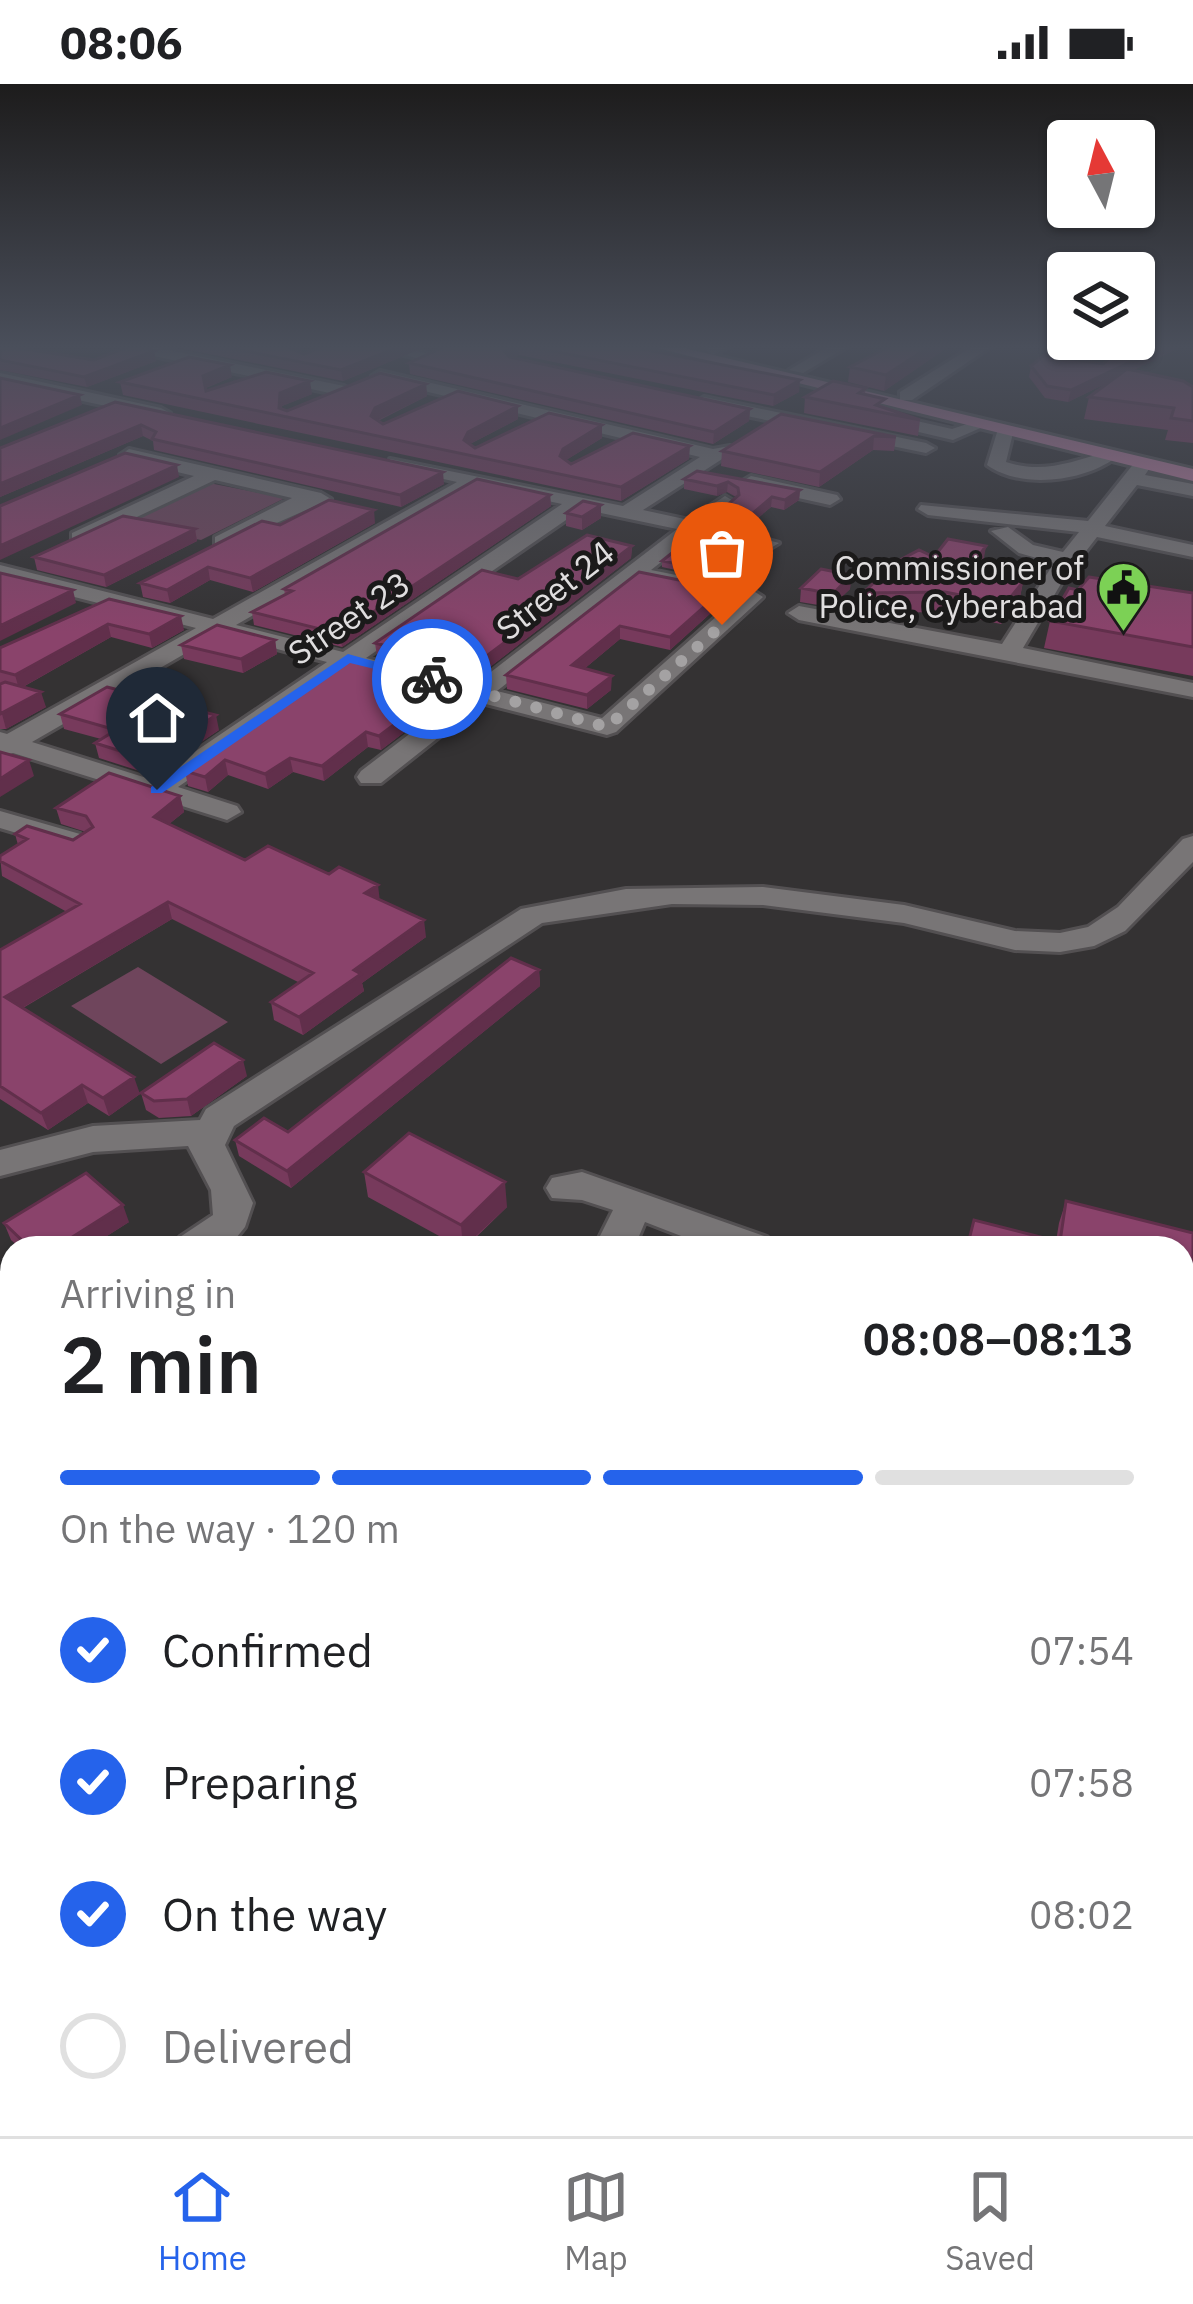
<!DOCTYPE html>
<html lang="en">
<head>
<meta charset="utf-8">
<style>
	:root { --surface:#fff; --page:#f2f2f2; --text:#202124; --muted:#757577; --line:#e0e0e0; --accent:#2563eb }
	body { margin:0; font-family:"IBM Plex Sans",sans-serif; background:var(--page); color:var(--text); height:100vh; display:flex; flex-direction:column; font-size:45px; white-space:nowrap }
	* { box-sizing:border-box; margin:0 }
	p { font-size:39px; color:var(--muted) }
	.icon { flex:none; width:66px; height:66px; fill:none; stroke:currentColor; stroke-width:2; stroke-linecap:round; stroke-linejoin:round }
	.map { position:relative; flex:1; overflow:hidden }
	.drawer { position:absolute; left:0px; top:1152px; width:1194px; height:900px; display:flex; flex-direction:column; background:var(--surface); border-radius:36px 36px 0 0; box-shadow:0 3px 9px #0004 }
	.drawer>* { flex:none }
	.needle { width:78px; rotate:353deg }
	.fabs { position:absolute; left:1047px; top:36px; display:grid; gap:24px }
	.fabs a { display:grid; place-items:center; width:108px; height:108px; border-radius:12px; background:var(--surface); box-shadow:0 3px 9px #0004; font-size:60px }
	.pin { position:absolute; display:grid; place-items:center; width:102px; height:102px; color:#fff; margin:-123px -51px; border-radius:50% 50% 50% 0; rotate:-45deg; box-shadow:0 0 12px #0007 }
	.pin .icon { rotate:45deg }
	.courier { position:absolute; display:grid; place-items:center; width:120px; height:120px; margin:-60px; border:9px solid #2563eb; border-radius:50%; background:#fff; color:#222; box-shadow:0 3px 15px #0007 }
	.summary em { font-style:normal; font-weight:600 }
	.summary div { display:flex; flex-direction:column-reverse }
	.summary { display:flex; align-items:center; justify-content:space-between; height:204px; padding:0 60px }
	h1 { font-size:78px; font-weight:600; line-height:90px }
	.bar { display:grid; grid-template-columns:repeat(4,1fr); gap:18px 12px; align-content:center; height:144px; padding:0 60px }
	.bar i { height:15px; border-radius:9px; background:var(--line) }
	.bar .active { background:var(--accent) }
	.bar p { grid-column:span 4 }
	ol { padding:0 60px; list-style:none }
	li { display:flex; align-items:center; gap:36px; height:132px }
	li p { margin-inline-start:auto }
	li .icon { padding:12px; border-radius:50%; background:var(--accent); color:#fff; stroke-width:4 }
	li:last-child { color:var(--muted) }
	li i { width:66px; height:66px; border:6px solid var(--line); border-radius:50% }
	.status { display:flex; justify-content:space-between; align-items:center; height:84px; padding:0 60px; background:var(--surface); direction:ltr }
	.status svg { height:33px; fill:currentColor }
	.menu { display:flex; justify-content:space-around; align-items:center; height:168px; border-top:3px solid var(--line); background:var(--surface); font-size:33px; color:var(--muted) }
	.menu a { display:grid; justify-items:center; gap:6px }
	.menu .active { color:var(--accent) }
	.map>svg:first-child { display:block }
</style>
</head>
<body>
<div class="status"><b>08:06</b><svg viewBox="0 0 49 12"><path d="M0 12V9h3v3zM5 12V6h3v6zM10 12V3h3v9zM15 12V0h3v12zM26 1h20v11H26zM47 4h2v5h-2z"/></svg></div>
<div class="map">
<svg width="1193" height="2052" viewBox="0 0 1193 2052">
	<rect width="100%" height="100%" fill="#343233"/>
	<path fill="#6f455c" d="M209 399 285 414 201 456 117 440Z
		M138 883 228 938 161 980 71 922Z"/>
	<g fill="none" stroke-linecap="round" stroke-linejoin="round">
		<defs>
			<path id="minor" d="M369 261H396L435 272 427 277Z
				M712 261H732L713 271 705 266Z
				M831 261H850L803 289 789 286Z
				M975 261H993L912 316H900V308Z
				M149 262 344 302 352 307 344 312 144 270 141 267Z
				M380 287 713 365 730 362V370L643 426 689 436 725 412 735 418 709 440 779 459 769 465 697 450 651 486 752 506 763 513 616 648 607 651 482 619 381 699H361L357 693 361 687 459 612 351 584 178 703 237 722 241 728 227 736 13 669 0 673V648L7 650 196 544 0 494V481L213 535 457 398 390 383V375L623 422 700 373 374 295 372 292ZM477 402 562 420 343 568 236 541ZM582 425 677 445 474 601 366 574ZM638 496 735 516 602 634 497 607ZM219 550 327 578 153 696 32 658Z
				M0 289 161 324 170 329 161 334 0 299Z
				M704 313 926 359 935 364 926 369 698 322 696 318Z
				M899 333 952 345 976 337 985 342 953 356 893 342V334Z
				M998 345 1013 349 1006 378C1043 390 1071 378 1106 368L1115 374C1083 398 1020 405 987 381Z
				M129 365 321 409 331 415 222 463 215 461V453L292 414 215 396 86 457H72V449L194 392 123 375 120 371Z
				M1135 378H1149L1151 382 1145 391 1193 400V412L1137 401 1105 442 1193 461V473L1097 453 1062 498 1023 564 1193 599V613L799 536 788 529 799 522 1002 560 1054 479 1019 469 991 447 1008 443 1033 461 1063 468 1079 448 928 431 918 425 921 421 1088 437Z
				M751 392 837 411 840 415 830 421 744 402 741 398Z
				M0 727 80 750 84 756 70 765 0 744Z
				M1193 752V778L1125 847 1094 862 1060 868 1015 866 904 839 763 821 672 820 542 839 234 1042 225 1061 253 1119 245 1143 228 1164H174L180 1153 213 1131 211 1106 188 1062 93 1068 0 1092V1066L93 1042 200 1036 206 1025 521 825 626 805 763 803 904 821 1015 847 1060 849 1088 843 1118 823 1183 755Z
				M582 1088 767 1153 773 1164H712L645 1138 634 1164H594L613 1126 582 1116 552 1114 546 1104 552 1094Z
				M1182 1287 1193 1290V1326L1182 1323Z
				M12 1310V1355L0 1359V1314Z
				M1193 1547V1728L1182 1732V1551Z
				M0 1602 12 1605V1657L0 1654Z
				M1182 1910 1193 1913V1973L1182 1970Z
				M1182 2029 1186 2052H1122L1123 2040H1182Z"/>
			<path id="major" d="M645 261H671L1193 385V397Z"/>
		</defs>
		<use href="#minor" stroke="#535052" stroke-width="6"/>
		<use href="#major" stroke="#535052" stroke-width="6"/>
		<use href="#minor" fill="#787576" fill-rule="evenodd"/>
		<use href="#major" fill="#b67a9b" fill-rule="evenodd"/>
	</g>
	<path fill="#773a5c" d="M0 261 94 276 154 267 156 277 87 303 0 286Z
		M165 261H310L297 267 304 270 326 261H430L343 297Z
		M448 261H644L643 266 799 308 773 322 519 271 513 274 750 325 749 337 713 360 410 290 409 279Z
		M852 261H875V264L854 263Z
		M892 261H951L884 307 848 298 850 283Z
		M1125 261H1185L1133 286 1193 303V359L1165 356 1168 346 1084 335 1089 313 1111 297 1068 318 1045 314 1029 293 1031 282 1103 280Z
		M232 293 206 304V307L312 310 282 322V325L287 327 426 300 427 312 378 337 383 340 518 322V335L470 360 475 364 602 341V354L566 376 571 380 689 375 621 417 123 311 120 298Z
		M866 304 865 310 884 323 920 336 918 352 804 329 805 313Z
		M115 318 444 400 401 423 154 366 153 357 143 352 0 413V364Z
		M781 330 896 353 894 367 873 366 819 403 721 382 722 367Z
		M697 387 800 406 799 416 784 426 771 423 745 445 718 438 719 428 736 413 727 408 717 412 684 405V395Z
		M550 411 551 422 342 563 254 541 252 528 285 511 284 505Z
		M566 429 601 434 582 446 566 442Z
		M375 439 253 508 210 496 170 519 143 513 140 499 280 441Z
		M195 445 197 457 106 503 37 486 34 473Z
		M727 461 694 490 662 483V477Z
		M632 462 631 474 473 596 377 572 375 559 518 495Z
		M934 473 983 480 977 489 1023 498 1019 518 1001 540 942 528 860 529 863 509Z
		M639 488 724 505 723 518 670 566 620 555 584 585 611 606 587 625 507 605 506 591Z
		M851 491 850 505 831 523 800 518 801 504Z
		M1078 506 1193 509V592L1044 564 1050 537Z
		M109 515 184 546 152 564 111 553 23 603 46 623 6 645H0V600H2L0 599V564Z
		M275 556 277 570 243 589 184 575 181 561Z
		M449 614 381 666 368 663 324 697 293 688 268 705 228 691 208 708 188 702 185 687Z
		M60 630 219 646 152 691 99 674 95 659 101 655 64 645Z
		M180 712 184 728 169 740 245 776 380 816 426 853 362 899 364 907 303 951 274 936 271 918 300 899 172 835 23 924 140 1010 109 1032 88 1019 48 1046 0 1015V866L67 828 2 792 0 772 18 761 15 750 73 756 86 748 61 740 56 724Z
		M539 886 540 902 291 1104 239 1072 235 1056 288 1048Z
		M247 992 191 1032 159 1034 146 1026 141 1009Z
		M364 1088 507 1123 465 1164H461L368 1113Z
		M1066 1117 1193 1149V1280L1182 1277V1164L1056 1157 1059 1139Z
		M129 1138 88 1164H20L11 1156 4 1139Z"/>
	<path fill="#612f4b" d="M289 261H310L288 273 286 262Z
		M404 261H430L343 297 341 286Z
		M519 261V271L506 279 505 268Z
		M932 261H951L884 307 886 291Z
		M1166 261H1185L1068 318 1071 306Z
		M154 267 156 277 87 303 84 293Z
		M230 281 232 293 205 304 203 292Z
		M800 296 799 308 773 322 774 311Z
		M310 297 312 310 282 322 281 332 279 324 280 309Z
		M426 300 427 312 376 337 371 332 375 324Z
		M80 311 82 321 0 356V344Z
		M518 322V335L468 361 464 356 468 348Z
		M750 325 749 337 713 360 714 348Z
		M141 341 143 352 0 413V400Z
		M602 341V354L563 378 560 372 563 365Z
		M874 352 873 366 819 403 820 388Z
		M690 362 689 375 621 417V403Z
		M177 381 179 393 0 476V462Z
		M443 388 444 400 401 423 400 411Z
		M728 398 727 408 717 412V402Z
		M800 406 799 416 784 426 785 416Z
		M550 411 551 422 342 563 340 550Z
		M772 413 771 423 745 445 746 435Z
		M601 421V434L582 446V433Z
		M374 426 375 439 253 508 250 494Z
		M195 445 197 457 106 503 104 491Z
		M728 454 727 461 694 490V483Z
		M632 462 631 474 473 596 472 583Z
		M986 462 983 480 965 506 968 487Z
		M208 483 210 496 170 519 167 506Z
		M851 491 850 505 831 523 833 510Z
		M1023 498 1019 518 1001 540 1005 520Z
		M724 505 723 518 670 566V553Z
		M73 506 76 519 0 557V542Z
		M181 532 184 546 152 564 149 550Z
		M108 540 111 553 19 605 15 591Z
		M620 542V555L572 595V581Z
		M275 556 277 570 243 589 241 575Z
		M612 592 611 606 587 625V611Z
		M448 600 449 614 381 666 379 652Z
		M41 608 46 623 6 645 2 630Z
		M216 631 219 646 152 691 149 676Z
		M366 648 368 663 324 697 322 682Z
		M290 674 293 688 268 705 265 690Z
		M29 676 34 692 0 713V695Z
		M225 676 228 691 208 708 205 693Z
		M180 712 184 728 158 749 154 733Z
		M378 801 380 818 365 809Z
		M168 818 172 835 12 930 5 913Z
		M424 836 426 853 362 899 364 907 303 951 299 933 354 886Z
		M539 886 540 902 291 1104 287 1087Z
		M243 976 247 992 191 1032 187 1015Z
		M134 993 140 1010 109 1032 103 1014Z
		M82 1001 88 1019 48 1046 41 1029Z
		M505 1098 507 1123 463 1164 461 1141Z
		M123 1121 129 1138 88 1164H55Z"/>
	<path fill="#8a436b" stroke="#612f4b" stroke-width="3" d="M0 261 94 276 133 261H138L154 267 84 293 0 276Z
		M215 261H289L286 262 304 270 326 261H404L341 286Z
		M448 261H517L505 268 509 273 750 325 714 348 409 279Z
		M522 261H642V265L800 296 774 311Z
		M892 261H932L886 291 850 283Z
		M1125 261H1166L1071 306 1047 302 1031 282 1044 271 1103 280Z
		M189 273 230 281 203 292 206 307 266 288 310 297 280 309 279 324 287 327 380 289 426 300 375 324 371 332 383 340 458 307 518 322 468 348 464 356 475 364 549 329 602 341 563 365 560 372 571 380 633 349 690 362 621 403 120 298Z
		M1127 285 1183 297 1193 303V337L1171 334 1174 324 1089 313Z
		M0 294 80 311 0 344Z
		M833 297 866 304 859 309 885 315 876 321 920 336 805 313Z
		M115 318 443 388 400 411 152 355 156 348 141 341 0 400V364Z
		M781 330 896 353 874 352 820 388 722 367Z
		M125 369 177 381 0 462V422Z
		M697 387 800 406 785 416 772 413 746 435 719 428 739 411 738 404 728 398 717 402 684 395Z
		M477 395 550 411 340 550 252 528 292 507 284 505Z
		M329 416 374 426 250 494 208 483 167 506 140 499 262 437 280 441Z
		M583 417 601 421 582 433 566 429Z
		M123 432 195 445 104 491 34 473Z
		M698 448 728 454 694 483 662 477Z
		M587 451 632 462 472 583 375 559 482 486 518 495Z
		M948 455 986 462 968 487 1023 498 1005 520 945 508 863 509 896 478 919 466 934 473Z
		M821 485 851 491 833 510 801 504Z
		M639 488 724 505 670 553 620 542 572 581 612 592 587 611 506 591Z
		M0 489 73 506 0 542Z
		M1089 493 1193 509V563L1050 537 1069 504 1078 506Z
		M109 515 181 532 149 550 108 540 15 591 0 587V564Z
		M217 541 275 556 241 575 181 561Z
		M350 575 448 600 379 652 366 648 322 682 290 674 265 690 225 676 205 693 185 687Z
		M5 598 41 608 0 630V600Z
		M107 603 216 631 149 676 95 659 116 646 60 630Z
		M0 668 29 676 0 695Z
		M109 689 180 712 154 733 245 776 268 762 329 790 339 783 378 801 365 809 424 836 354 886 361 890 299 933 271 918 313 889 168 818 5 913 134 993 103 1014 82 1001 41 1029 0 1002V866L80 820 0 777V772L27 755 15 750 27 742 73 756 93 743 86 732 56 724Z
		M511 874 539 886 287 1087 235 1056 264 1034 288 1048Z
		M214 959 243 976 187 1015 154 1017 141 1009Z
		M409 1049 505 1098 461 1141 364 1088Z
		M86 1089 123 1121 55 1164H30L4 1139Z
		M1066 1117 1193 1149V1255L1182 1252V1164H967L974 1136 1060 1158Z"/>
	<linearGradient id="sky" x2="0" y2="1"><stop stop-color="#1d1c1c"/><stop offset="0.48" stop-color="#4a4f5b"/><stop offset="1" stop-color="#4a4f5b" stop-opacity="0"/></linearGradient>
	<rect width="1193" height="548" fill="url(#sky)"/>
	<path fill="#2563eb" d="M348 570 438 595 432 599 350 579 162 709H151V703Z"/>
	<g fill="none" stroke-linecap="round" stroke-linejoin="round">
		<path stroke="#a4a2a3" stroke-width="12" stroke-dasharray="0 21.6" d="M432 595 607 643 722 541"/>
	</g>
	<defs>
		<symbol id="civic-pin" viewBox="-11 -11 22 30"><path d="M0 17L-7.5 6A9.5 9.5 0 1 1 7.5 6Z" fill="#7cd155" stroke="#1b1a1a"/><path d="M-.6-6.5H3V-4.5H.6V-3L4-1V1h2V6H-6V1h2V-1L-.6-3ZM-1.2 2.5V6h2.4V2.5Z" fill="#111"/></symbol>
	</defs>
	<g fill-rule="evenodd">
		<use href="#civic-pin" x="1094" y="474" width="59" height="81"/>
	</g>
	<g text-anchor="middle" stroke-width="10" stroke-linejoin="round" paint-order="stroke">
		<g font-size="33" fill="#e0dedf" stroke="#1b1a1a" text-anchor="end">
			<text x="1084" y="496">Commissioner of<tspan x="1084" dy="38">Police, Cyberabad</tspan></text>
		</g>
		<g font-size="33" fill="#e0dedf" stroke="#1b1a1a">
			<text transform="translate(555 506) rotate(-38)" y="12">Street 24</text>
			<text transform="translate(349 534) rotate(-34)" y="12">Street 23</text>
		</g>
	</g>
</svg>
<div class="fabs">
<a><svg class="needle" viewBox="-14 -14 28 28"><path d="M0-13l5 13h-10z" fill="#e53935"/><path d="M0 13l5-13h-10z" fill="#757577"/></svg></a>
<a><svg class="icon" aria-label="layers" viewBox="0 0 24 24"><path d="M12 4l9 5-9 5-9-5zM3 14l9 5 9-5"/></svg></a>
</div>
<div class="pin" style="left:722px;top:541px;background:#ea580c"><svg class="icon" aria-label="bag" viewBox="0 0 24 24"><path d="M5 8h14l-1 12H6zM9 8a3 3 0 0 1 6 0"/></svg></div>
<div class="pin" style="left:157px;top:706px;background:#1f2937"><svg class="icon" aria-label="home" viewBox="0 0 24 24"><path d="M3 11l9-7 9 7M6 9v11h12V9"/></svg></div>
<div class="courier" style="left:432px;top:595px"><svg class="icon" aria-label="bike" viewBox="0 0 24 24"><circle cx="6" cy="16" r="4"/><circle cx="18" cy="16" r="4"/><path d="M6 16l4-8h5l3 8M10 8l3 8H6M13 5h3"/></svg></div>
<section class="drawer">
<div class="summary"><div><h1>2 min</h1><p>Arriving in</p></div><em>08:08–08:13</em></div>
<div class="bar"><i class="active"></i><i class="active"></i><i class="active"></i><i></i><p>On the way · 120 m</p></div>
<ol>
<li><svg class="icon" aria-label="check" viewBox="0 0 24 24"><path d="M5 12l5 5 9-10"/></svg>Confirmed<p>07:54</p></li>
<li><svg class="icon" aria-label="check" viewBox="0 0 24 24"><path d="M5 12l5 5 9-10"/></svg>Preparing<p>07:58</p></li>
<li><svg class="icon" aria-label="check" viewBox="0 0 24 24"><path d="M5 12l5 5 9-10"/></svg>On the way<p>08:02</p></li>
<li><i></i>Delivered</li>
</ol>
</section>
</div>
<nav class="menu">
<a class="active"><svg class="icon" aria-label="home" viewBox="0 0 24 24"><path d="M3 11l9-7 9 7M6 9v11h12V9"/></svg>Home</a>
<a><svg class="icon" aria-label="map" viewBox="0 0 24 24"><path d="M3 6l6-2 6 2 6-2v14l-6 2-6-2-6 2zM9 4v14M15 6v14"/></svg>Map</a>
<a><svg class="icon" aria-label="saved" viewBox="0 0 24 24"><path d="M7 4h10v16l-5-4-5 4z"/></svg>Saved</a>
</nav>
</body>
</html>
